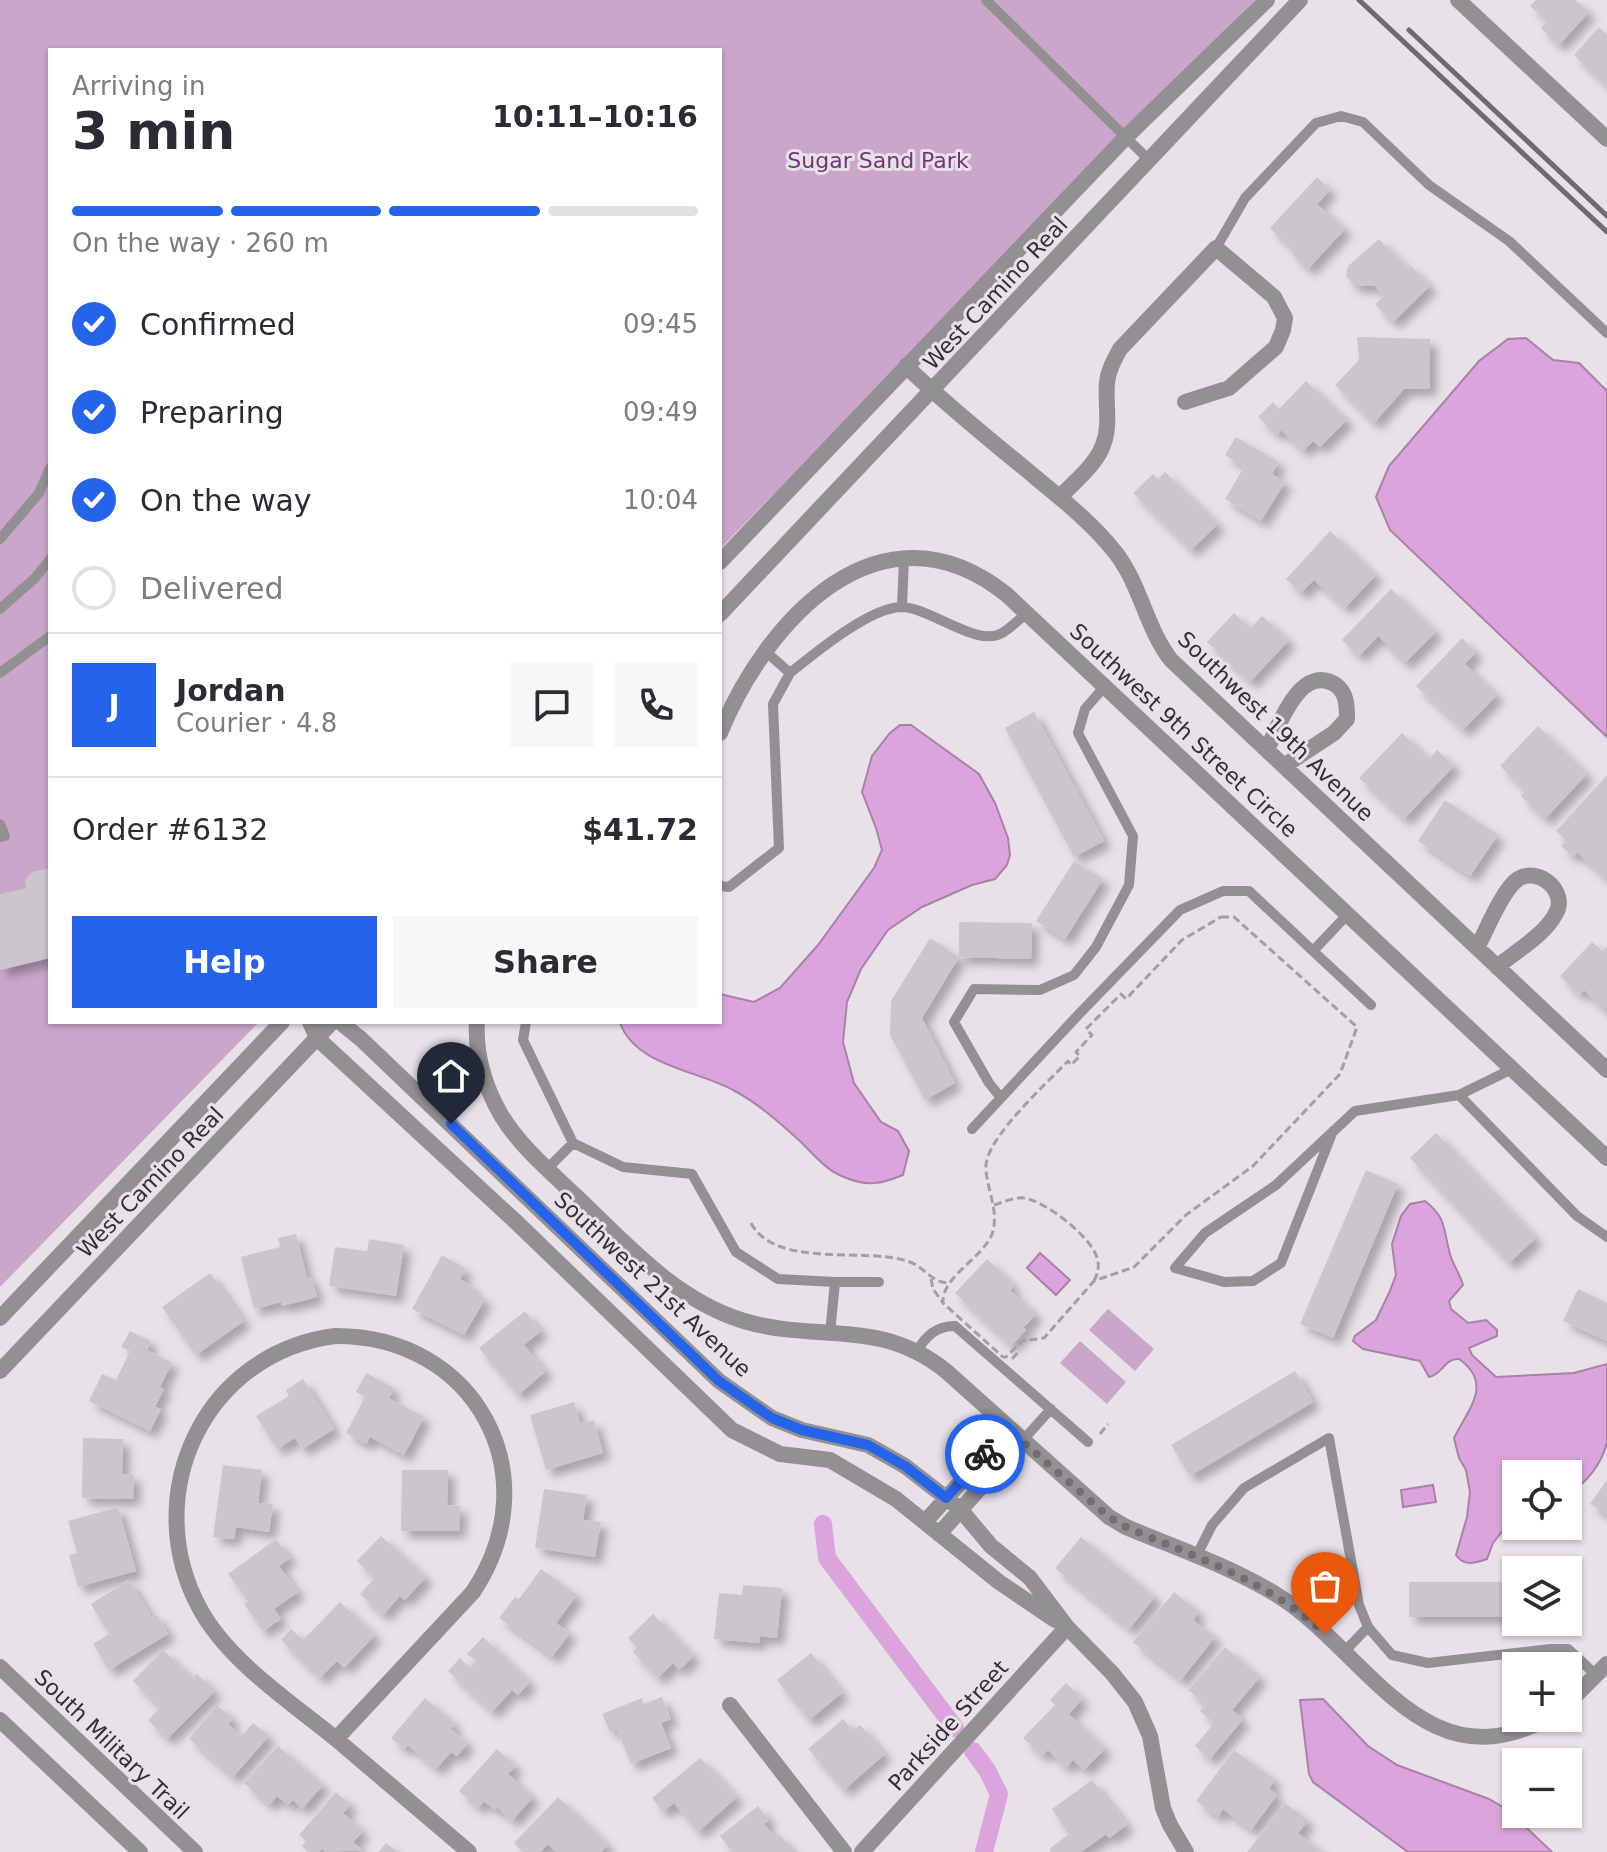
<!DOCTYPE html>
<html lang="en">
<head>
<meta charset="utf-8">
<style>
	:root { --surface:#fff; --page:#f7f7f7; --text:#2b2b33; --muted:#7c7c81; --line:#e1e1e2; --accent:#2563eb }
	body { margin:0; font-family:"DejaVu Sans",sans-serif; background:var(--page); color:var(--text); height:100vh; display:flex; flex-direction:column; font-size:30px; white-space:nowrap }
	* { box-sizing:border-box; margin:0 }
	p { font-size:26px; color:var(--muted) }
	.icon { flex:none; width:44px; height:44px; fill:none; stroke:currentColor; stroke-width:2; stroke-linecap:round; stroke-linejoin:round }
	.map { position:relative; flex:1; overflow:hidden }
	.details { position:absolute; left:48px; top:48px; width:674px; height:976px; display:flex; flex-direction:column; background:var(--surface); border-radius:0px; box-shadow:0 2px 6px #0004 }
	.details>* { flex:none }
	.tools { position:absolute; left:1502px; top:1460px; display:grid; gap:16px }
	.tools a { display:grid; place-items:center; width:80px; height:80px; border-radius:0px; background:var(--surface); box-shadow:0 2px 6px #0004; font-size:40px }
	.pin { position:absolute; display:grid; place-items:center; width:68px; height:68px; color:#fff; margin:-82px -34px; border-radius:50% 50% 50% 0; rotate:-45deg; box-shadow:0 0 8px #0007 }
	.pin .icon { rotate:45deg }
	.courier { position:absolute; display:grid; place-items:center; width:80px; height:80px; margin:-40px; border:6px solid #2563eb; border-radius:50%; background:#fff; color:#222; box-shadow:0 2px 10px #0007 }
	.headline em { font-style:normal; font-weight:700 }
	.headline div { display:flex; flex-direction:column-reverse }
	.headline { display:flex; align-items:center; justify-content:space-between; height:136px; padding:0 24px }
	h1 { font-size:52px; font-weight:700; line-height:60px }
	.bar { display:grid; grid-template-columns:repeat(4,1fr); gap:12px 8px; align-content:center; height:96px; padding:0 24px }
	.bar i { height:10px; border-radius:6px; background:var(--line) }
	.bar .on { background:var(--accent) }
	.bar p { grid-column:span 4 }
	.line { display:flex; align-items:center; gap:20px; padding:0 24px; border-top:2px solid var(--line) }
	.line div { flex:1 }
	.round { display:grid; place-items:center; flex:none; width:84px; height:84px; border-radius:0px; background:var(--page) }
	ol { padding:0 24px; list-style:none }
	li { display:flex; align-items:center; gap:24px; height:88px }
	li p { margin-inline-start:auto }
	li .icon { padding:8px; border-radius:50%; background:var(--accent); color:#fff; stroke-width:4 }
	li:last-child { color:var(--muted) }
	li i { width:44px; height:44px; border:4px solid var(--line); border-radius:50% }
	.action { display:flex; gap:16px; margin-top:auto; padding:16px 24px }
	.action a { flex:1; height:92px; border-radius:0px; background:var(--accent); color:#fff; font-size:32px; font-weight:700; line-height:92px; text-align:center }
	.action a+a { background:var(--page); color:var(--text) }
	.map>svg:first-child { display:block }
</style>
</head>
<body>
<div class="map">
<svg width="1607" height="1852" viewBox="0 0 1607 1852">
	<defs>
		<filter id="shadow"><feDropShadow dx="7" dy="7" stdDeviation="4" flood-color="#0004"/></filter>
	</defs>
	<rect width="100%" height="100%" fill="#e8e1e8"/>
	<path fill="#caa6ca" d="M0 0H1255L720 549V50H50V1022H259L0 1287Z
		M1108 1309 1154 1349 1135 1371 1089 1330Z
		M1080 1341 1126 1382 1107 1404 1060 1363Z"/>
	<path fill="#dba4dc" stroke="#a981a9" stroke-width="2" d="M1526 338 1553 360 1579 363 1607 391V737L1390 530 1376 497 1389 466 1479 361 1508 339Z
		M900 725H911L979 774 995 803 1008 838 1010 855 1007 865 995 879 972 885 922 907 888 930 861 969 847 1002 843 1042 854 1083 881 1122 898 1131 909 1151 903 1175C881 1184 867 1187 844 1177 827 1171 814 1155 801 1142 780 1123 758 1103 733 1090 697 1070 636 1066 620 1023L720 1022V994L754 1002 780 988 818 945 874 868 882 850 876 828 862 792 872 756 890 733Z
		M1425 1201C1447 1218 1443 1229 1450 1254 1453 1265 1460 1274 1463 1285L1449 1301 1451 1309 1468 1323 1486 1320 1497 1330V1336L1469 1348 1472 1355 1496 1377 1574 1373 1607 1364C1607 1386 1607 1422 1607 1442 1603 1461 1586 1486 1568 1492V1474H1516V1514L1493 1543 1487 1559C1475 1563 1464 1567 1456 1555L1467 1517 1470 1492 1466 1470 1459 1458 1454 1438C1468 1409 1494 1384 1459 1359 1445 1358 1442 1375 1429 1377L1420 1361 1363 1349 1353 1341 1355 1336 1376 1320 1389 1293 1396 1275 1392 1244 1401 1216 1410 1204Z
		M1040 1253 1070 1280 1056 1295 1027 1268Z
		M1433 1485 1436 1502 1403 1507 1401 1490Z
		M1323 1699 1368 1746 1397 1765 1489 1799 1508 1810 1552 1852H1408L1313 1782 1309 1774 1300 1700Z"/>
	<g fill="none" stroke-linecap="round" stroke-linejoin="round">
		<path stroke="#dba4dc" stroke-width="18" d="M823 1524 827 1558 955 1728
			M973 1751 987 1770 999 1794 984 1852"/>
	</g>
	<path fill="#ccc6cc" filter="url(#shadow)" d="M1536 0H1575L1589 12 1559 45 1541 28 1547 21 1530 6Z
		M1599 27 1607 34V86L1574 55Z
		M1317 177 1330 190 1317 204 1345 229 1308 269 1292 254 1294 251 1270 228Z
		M1379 239 1408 269 1411 266 1430 286 1393 322 1375 304 1384 296 1375 286H1355L1346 276 1348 266Z
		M1357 337 1430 339V389H1404L1374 423 1335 385 1359 360Z
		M1306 381 1347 420 1320 447 1313 441 1303 451 1281 430 1277 435 1258 417 1273 402 1279 409Z
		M1236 437 1279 462 1272 474 1285 482 1261 521 1225 499 1244 467 1225 455Z
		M1165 472 1218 524 1191 550 1133 493 1153 474 1158 479Z
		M1330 531 1376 575 1345 608 1314 580 1301 593 1286 579Z
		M1391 589 1436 632 1405 663 1378 636 1359 656 1342 640Z
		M1234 613 1250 629 1262 616 1289 640 1250 682 1207 642Z
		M1462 638 1476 652 1465 664 1497 695 1463 730 1416 686Z
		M1034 712 1104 841 1074 857 1005 728Z
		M1538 726 1587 774 1545 819 1521 796 1526 791 1500 766Z
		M1402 733 1429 759 1437 750 1454 766 1404 819 1359 778Z
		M1607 775V876L1605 878 1577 852 1573 857 1561 846 1567 841 1556 831Z
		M1445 800 1498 835 1470 876 1418 841Z
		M1074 861 1103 879 1065 939 1036 921Z
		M50 868V958L0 970V894L26 888 25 880 32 872Z
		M959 922 1032 923 1031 959 959 957 922 1018 955 1083 925 1100 890 1035 891 1001 930 938 959 957Z
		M1592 942 1603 951 1607 947V1007L1604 1010 1584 990 1579 995 1560 976Z
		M1436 1133 1536 1238 1509 1263 1410 1158Z
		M1366 1170 1398 1184 1333 1338 1300 1324Z
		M296 1234 307 1278 311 1277 317 1297 282 1306 281 1302 254 1309 241 1257 280 1247 278 1238Z
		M369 1239 404 1245 396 1296 329 1286 335 1247 367 1251Z
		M442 1255 466 1269 460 1279 475 1288 473 1292 485 1299 464 1335 412 1309Z
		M987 1259 1014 1285 1010 1290 1036 1314 1023 1328 1026 1330 1011 1346 955 1293Z
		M210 1273 244 1321 196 1355 162 1307Z
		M1578 1289 1607 1303V1341L1563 1321Z
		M525 1311 541 1331 524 1345 546 1371 518 1395 479 1348Z
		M130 1331 151 1341 147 1350 172 1363 160 1387 164 1389 155 1407 161 1409 150 1431 89 1401 102 1374 116 1380 130 1351 121 1347Z
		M1295 1371 1313 1402 1190 1476 1171 1445Z
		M366 1373 394 1388 389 1398 424 1417 404 1455 370 1437 366 1444 346 1433 365 1397 356 1392Z
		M303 1379 334 1429 302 1449 295 1438 277 1449 256 1416 289 1396 286 1390Z
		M574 1402 580 1424 594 1420 603 1453 546 1470 530 1415Z
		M83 1438 123 1439 122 1474 134 1475 133 1499 82 1498Z
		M223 1465 262 1470 258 1503 273 1504 269 1532 236 1527 234 1539 213 1537Z
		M402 1470H448L447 1505 460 1506 459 1531H401Z
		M1607 1480V1515L1590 1504Z
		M544 1489 587 1495 583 1520 601 1522 595 1557 535 1548Z
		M118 1507 136 1571 78 1587 69 1555 77 1553 68 1521Z
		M381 1536 426 1577 405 1600 400 1596 383 1615 360 1594 375 1578 357 1561Z
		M1081 1537 1155 1597 1129 1629 1055 1568Z
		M276 1539 290 1558 279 1566 298 1592 274 1609 281 1619 263 1631 244 1604 248 1601 228 1574Z
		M541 1569 577 1595 556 1623 570 1633 552 1657 499 1618 515 1597 519 1599Z
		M129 1580 152 1618 157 1615 168 1634 109 1670 93 1644 109 1634 91 1604Z
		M1409 1582H1516V1617H1409Z
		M743 1585 782 1588 777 1638 760 1636 759 1643 714 1639 719 1593 742 1595Z
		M1174 1592 1199 1612 1193 1620 1215 1637 1181 1680 1133 1642Z
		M340 1602 375 1635 344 1668 337 1661 320 1678 281 1640 291 1629 303 1640Z
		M653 1614 694 1656 679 1670 673 1663 658 1678 633 1652 637 1647 628 1638Z
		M483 1637 530 1682 518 1695 512 1690 492 1712 448 1671 460 1658 470 1668 476 1661 467 1654Z
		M1225 1647 1260 1677 1232 1710 1243 1719 1210 1759 1195 1746 1214 1723 1200 1711 1206 1705 1188 1690Z
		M163 1650 192 1678 197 1674 215 1691 167 1739 148 1720 160 1708 133 1681Z
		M811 1653 842 1693 809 1720 777 1680Z
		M1066 1683 1082 1699 1069 1714 1105 1749 1084 1770 1073 1760 1066 1768 1048 1750 1042 1756 1023 1738 1055 1705 1050 1700Z
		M662 1697 671 1719 661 1723 671 1748 631 1764 617 1729 610 1732 602 1714 642 1698 644 1704Z
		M425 1698 455 1724 451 1729 468 1743 457 1756 451 1752 436 1769 408 1745 404 1749 391 1738Z
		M217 1705 233 1719 228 1724 241 1736 253 1723 269 1736 233 1777 189 1739Z
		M843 1719 853 1730 860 1725 885 1754 844 1790 808 1749Z
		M278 1746 323 1785 302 1809 293 1800 288 1805 277 1796 269 1805 244 1783Z
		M497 1749 516 1766 508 1774 533 1797 512 1821 497 1807 495 1810 484 1801 478 1808 459 1791Z
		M1234 1750 1275 1780 1269 1788 1277 1795 1251 1830 1223 1809 1218 1817 1196 1801Z
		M700 1758 737 1797 698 1832 674 1803 663 1812 652 1798Z
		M1092 1780 1127 1825 1109 1838 1106 1834 1081 1852H1051L1049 1849 1069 1834 1052 1809Z
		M336 1792 351 1805 343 1813 363 1831 353 1842 362 1850 325 1852 322 1849 319 1852H309L302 1846 306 1841 299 1835Z
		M558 1797 608 1845 601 1852H556L548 1844 540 1852H523L514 1843Z
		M1285 1803 1308 1821 1298 1833 1322 1852H1247Z
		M758 1806 769 1820 764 1824 776 1839 780 1835 793 1852H732L720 1836Z
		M386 1843 397 1852H378Z"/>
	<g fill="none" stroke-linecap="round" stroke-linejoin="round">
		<path stroke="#a49fa4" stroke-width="3" stroke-dasharray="8 4" stroke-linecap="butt" d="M1221 917H1234L1357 1027 1340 1074 1253 1166 1186 1215 1134 1267 1094 1281 1044 1338 1022 1341 1006 1357H1003L943 1303C941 1277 983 1258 992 1234 1000 1211 986 1189 986 1167 985 1139 1047 1083 1068 1061L1071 1065 1080 1056 1076 1052 1092 1035 1086 1029 1121 994 1126 999 1182 940Z
			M994 1205C1004 1202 1014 1197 1024 1198 1046 1201 1096 1240 1098 1262 1099 1269 1097 1275 1094 1281
			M751 1223C775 1269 865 1247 907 1261 925 1266 930 1283 950 1283
			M931 1279 933 1289 943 1303
			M1012 1359 1020 1350
			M1100 1434 1108 1424"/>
		<path stroke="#939093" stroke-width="10" d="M986 0 1150 161
			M1216 248 1245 198 1316 123 1341 116 1363 122 1429 185 1509 241 1607 333
			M0 539 39 493 50 468
			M902 607 904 558
			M0 609 35 578 50 559
			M0 673 50 636
			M790 673C815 653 870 607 902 607 931 608 978 648 1002 633 1011 628 1019 619 1027 613
			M0 824 5 836 0 837
			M720 886 729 887 779 848 773 704 790 673 765 651
			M1348 914 1313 951 1371 1005
			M526 1022 523 1040 573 1143
			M1512 1069 1459 1095 1577 1216 1607 1237
			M1001 1098 989 1083 954 1022 974 989 1040 990 1074 975 1096 947 1129 885 1133 836 1078 733 1085 709 1105 686
			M972 1129 1079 1014 1180 910 1223 891H1249L1313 951
			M1333 1131 1281 1263 1253 1281 1224 1282 1175 1268 1205 1233 1276 1185 1355 1111 1459 1095
			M547 1169 573 1143 623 1167 692 1174 736 1252 778 1279 835 1282
			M830 1333 835 1282H879
			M917 1351C926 1336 936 1326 955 1326L1088 1442
			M1023 1440 1051 1409
			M1196 1557 1212 1525 1244 1488 1329 1438 1359 1605 1368 1627 1344 1652
			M1368 1627 1392 1655 1428 1663 1550 1649H1568L1596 1675"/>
		<path stroke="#939093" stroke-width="16" d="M1458 0 1607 139
			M906 366C947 406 992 441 1035 477 1063 500 1093 524 1115 552 1141 585 1145 626 1171 660L1607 1070
			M1060 497C1074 482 1096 465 1103 445 1111 425 1105 404 1107 383 1108 371 1114 360 1120 349L1216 248 1274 297 1285 318 1283 330 1276 347 1229 388 1185 402
			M720 733C767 619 881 495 1006 594L1607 1158
			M1267 750C1278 727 1300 662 1336 685 1347 693 1347 707 1347 719L1334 733 1284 766
			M1477 948C1486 931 1503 889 1518 879 1539 866 1568 892 1556 913 1545 935 1516 951 1497 967
			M310 1022 317 1038 514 1220 732 1430 780 1454 830 1460 896 1499 999 1582 1055 1620
			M340 1022 361 1039 719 1381 772 1418 802 1430 868 1445 905 1466 959 1508 991 1546 1030 1578 1067 1627 1112 1673 1135 1702 1150 1736 1163 1808 1170 1825 1186 1852
			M477 1022C475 1054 485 1087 501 1115 521 1148 552 1173 579 1199 629 1247 676 1300 744 1321 819 1343 878 1317 946 1371L1109 1517 1126 1527C1176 1548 1230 1566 1277 1595 1365 1649 1424 1787 1548 1718
			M335 1336C475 1335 551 1475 473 1592L336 1739C291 1702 229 1662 200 1609 138 1495 204 1353 335 1336Z
			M925 1522 1008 1429
			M939 1534 1023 1440
			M1568 1703 1607 1664
			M730 1705 844 1852
			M336 1739 469 1852
			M862 1852 1067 1627"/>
		<path stroke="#939093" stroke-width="16" d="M720 562 1127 136 1267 0
			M720 614 1300 0
			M0 1318 282 1022
			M0 1371 332 1022
			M0 1667 195 1852
			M0 1720 140 1852"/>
		<path stroke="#6e6a6e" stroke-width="5" d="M1359 0 1607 232
			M1409 30 1607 216"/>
	</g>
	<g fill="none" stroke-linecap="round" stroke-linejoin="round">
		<path stroke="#726e72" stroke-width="8" stroke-dasharray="0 14.4" d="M985 1454 1008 1429 1109 1517 1126 1527C1197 1558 1267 1580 1325 1634"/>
		<path stroke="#2563eb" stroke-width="10" d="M451 1124 719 1381 772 1418 802 1430 868 1445 905 1466 946 1498 985 1454"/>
	</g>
	<g text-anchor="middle" stroke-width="6" stroke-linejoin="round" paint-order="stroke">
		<g font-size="22" fill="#753578" stroke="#e8e1e8">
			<text x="878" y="168">Sugar Sand Park</text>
		</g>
		<g font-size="22" fill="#333033" stroke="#e8e1e8">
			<text transform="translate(995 293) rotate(-47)" y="8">West Camino Real</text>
			<text transform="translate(1276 726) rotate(44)" y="8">Southwest 19th Avenue</text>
			<text transform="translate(1184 730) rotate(43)" y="8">Southwest 9th Street Circle</text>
			<text transform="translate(150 1182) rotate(-46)" y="8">West Camino Real</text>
			<text transform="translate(653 1284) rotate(43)" y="8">Southwest 21st Avenue</text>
			<text transform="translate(948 1725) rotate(-48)" y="8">Parkside Street</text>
			<text transform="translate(112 1744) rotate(44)" y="8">South Military Trail</text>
		</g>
	</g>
</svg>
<div class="tools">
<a><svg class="icon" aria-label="locate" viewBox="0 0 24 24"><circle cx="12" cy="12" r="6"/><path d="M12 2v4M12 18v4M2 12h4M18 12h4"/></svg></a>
<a><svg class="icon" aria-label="layers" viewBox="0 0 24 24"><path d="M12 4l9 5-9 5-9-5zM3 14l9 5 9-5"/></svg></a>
<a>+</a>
<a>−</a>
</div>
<div class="pin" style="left:1325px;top:1634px;background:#ea580c"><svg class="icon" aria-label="bag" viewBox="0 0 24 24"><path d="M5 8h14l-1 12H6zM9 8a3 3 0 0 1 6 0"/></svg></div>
<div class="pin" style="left:451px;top:1124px;background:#1f2937"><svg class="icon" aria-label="home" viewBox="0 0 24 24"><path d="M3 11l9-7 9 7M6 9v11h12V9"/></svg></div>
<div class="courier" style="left:985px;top:1454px"><svg class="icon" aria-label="bike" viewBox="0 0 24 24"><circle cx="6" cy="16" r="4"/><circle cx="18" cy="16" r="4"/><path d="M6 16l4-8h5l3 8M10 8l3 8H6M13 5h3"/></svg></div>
<section class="details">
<div class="headline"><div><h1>3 min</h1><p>Arriving in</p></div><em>10:11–10:16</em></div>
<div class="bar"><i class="on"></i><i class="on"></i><i class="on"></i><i></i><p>On the way · 260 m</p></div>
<ol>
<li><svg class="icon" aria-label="check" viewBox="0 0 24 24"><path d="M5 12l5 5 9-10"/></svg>Confirmed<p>09:45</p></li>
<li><svg class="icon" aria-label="check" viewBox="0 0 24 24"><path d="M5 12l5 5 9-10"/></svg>Preparing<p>09:49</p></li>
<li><svg class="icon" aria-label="check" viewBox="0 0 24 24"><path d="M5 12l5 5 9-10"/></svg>On the way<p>10:04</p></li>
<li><i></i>Delivered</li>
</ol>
<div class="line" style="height:144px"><b class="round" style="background:var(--accent);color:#fff">J</b><div><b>Jordan</b><p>Courier · 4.8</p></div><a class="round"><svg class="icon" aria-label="chat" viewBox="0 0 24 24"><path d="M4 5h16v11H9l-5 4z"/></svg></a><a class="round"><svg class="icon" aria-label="phone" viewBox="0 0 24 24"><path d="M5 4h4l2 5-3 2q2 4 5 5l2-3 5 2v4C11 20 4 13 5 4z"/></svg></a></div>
<div class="line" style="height:104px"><div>Order #6132</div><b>$41.72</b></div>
<div class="action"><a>Help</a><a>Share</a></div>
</section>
</div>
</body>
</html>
